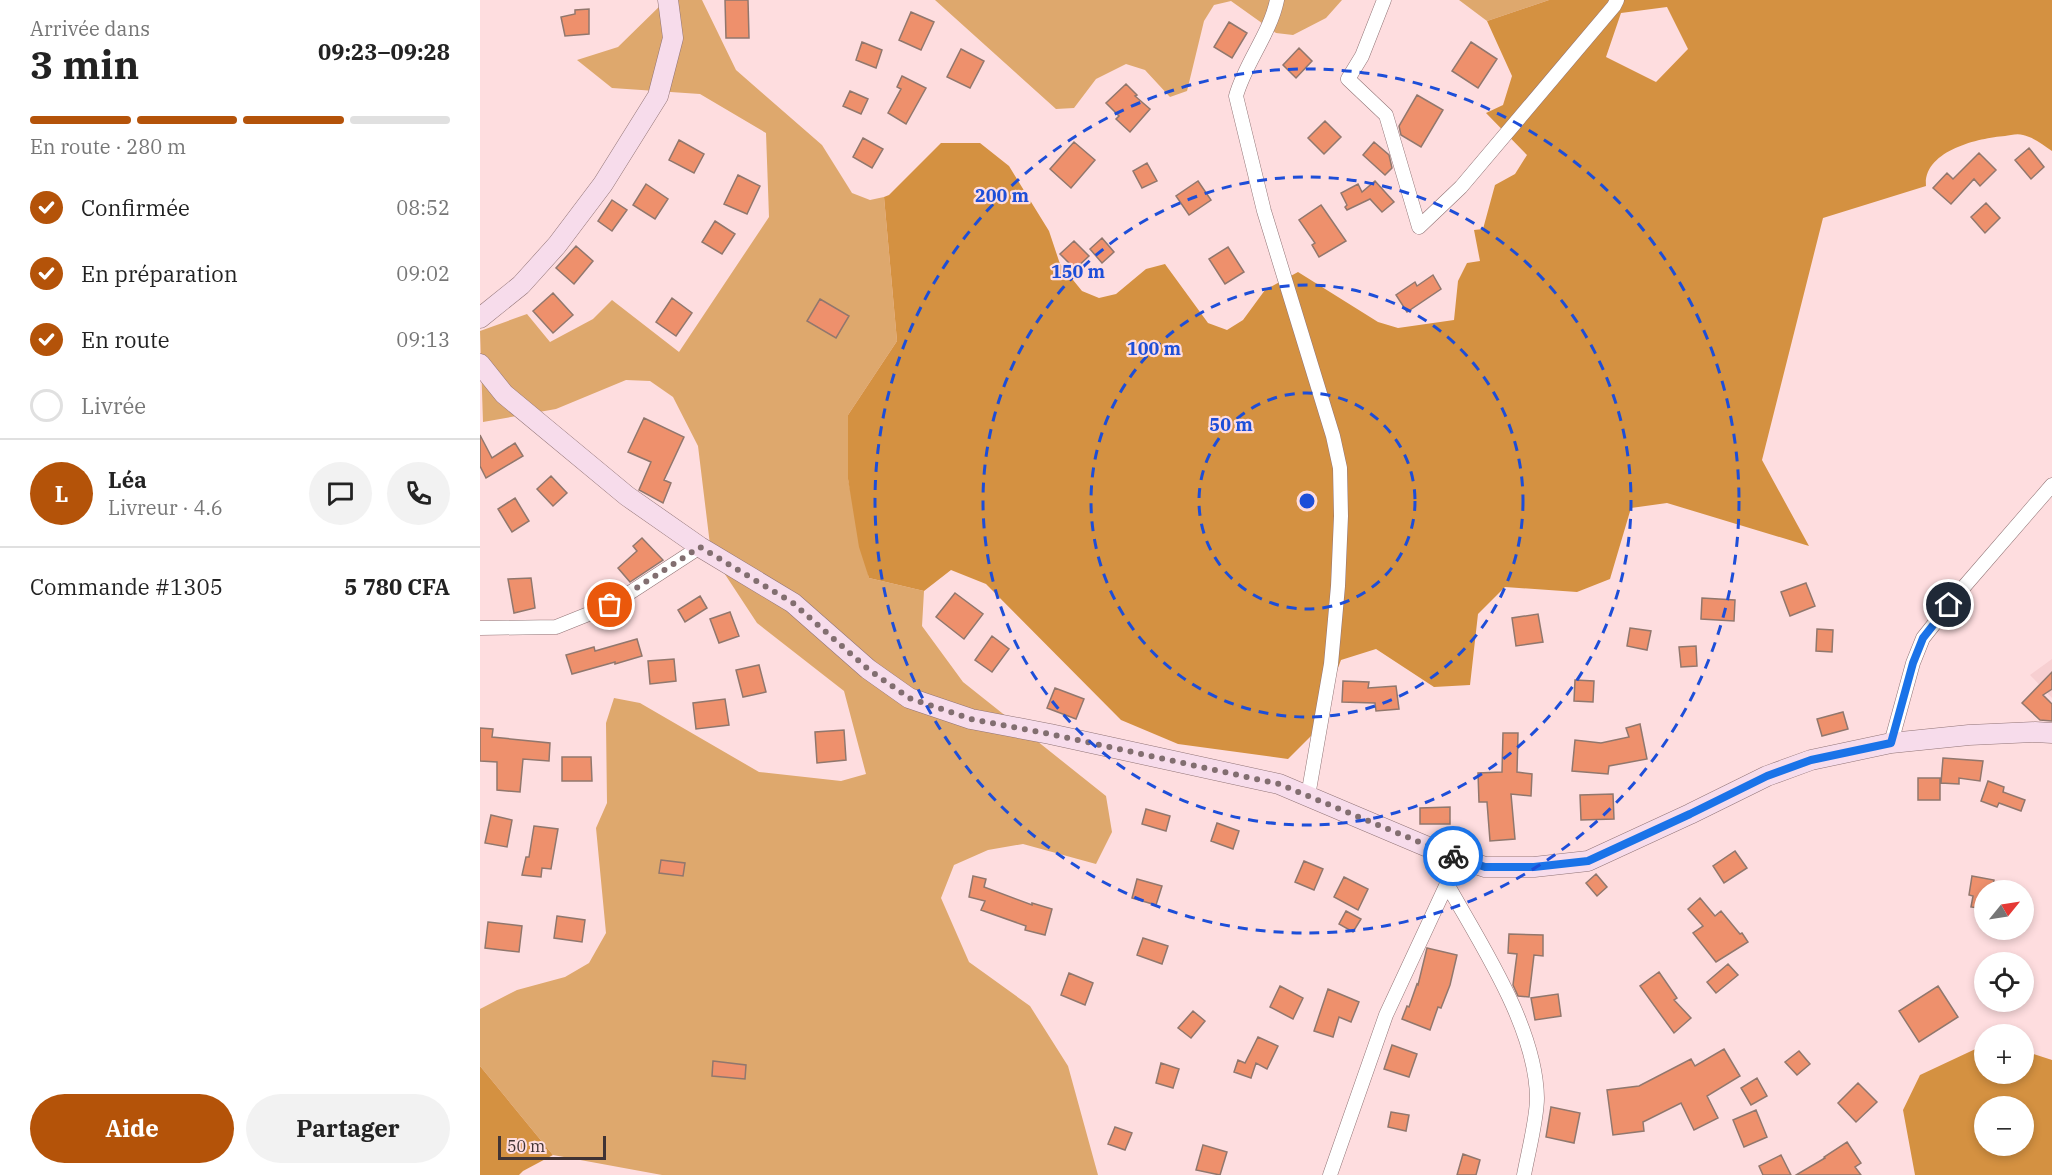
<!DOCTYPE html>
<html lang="fr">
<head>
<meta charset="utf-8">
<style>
	:root { --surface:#fff; --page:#f2f2f2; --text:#222; --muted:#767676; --line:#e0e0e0; --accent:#b45309 }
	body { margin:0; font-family:"IBM Plex Serif",serif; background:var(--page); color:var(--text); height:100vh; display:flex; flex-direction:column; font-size:22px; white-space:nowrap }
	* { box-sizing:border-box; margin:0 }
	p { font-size:20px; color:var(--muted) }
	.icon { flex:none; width:33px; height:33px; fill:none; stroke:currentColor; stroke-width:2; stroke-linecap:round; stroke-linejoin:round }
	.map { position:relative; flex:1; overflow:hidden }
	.panel { display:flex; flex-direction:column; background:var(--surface); width:480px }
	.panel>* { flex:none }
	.needle { width:39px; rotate:60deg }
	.controls { position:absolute; left:1494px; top:880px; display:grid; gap:12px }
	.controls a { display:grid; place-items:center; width:60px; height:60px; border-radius:50%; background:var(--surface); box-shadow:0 3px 9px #0003; font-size:30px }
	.scale { position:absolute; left:18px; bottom:15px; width:108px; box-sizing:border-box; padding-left:6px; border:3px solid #403334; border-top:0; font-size:16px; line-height:21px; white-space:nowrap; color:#403334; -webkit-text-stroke:4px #fedddf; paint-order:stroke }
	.pin { position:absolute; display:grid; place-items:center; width:51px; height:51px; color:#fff; margin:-26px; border:3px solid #fff; border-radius:50%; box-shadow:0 2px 6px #0007 }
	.courier { position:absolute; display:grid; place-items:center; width:60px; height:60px; margin:-30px; border:4px solid #1a73e8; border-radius:50%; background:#fff; color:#222; box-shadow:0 2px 8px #0007 }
	.overview em { font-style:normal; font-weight:700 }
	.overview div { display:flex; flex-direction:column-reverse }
	.overview { display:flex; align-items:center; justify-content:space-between; height:102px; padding:0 30px }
	h1 { font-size:39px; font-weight:700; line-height:45px }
	.bar { display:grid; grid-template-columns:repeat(4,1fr); gap:9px 6px; align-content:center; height:72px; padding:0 30px }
	.bar i { height:8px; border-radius:4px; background:var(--line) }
	.bar .active { background:var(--accent) }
	.bar p { grid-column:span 4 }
	.line { display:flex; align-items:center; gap:15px; padding:0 30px; border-top:2px solid var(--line) }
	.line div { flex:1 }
	.round { display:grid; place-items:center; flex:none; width:63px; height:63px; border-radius:32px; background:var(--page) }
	ol { padding:0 30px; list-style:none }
	li { display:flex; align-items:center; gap:18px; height:66px }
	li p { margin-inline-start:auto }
	li .icon { padding:6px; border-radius:50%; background:var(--accent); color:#fff; stroke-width:4 }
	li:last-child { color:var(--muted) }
	li i { width:33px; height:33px; border:3px solid var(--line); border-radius:50% }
	.button { display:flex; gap:12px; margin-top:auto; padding:12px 30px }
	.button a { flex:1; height:69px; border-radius:36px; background:var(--accent); color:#fff; font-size:24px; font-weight:700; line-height:69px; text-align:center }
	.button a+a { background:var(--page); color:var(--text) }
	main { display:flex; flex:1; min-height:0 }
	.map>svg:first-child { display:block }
</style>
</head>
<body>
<main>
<section class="panel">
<div class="overview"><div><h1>3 min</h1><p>Arrivée dans</p></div><em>09:23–09:28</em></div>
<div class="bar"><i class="active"></i><i class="active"></i><i class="active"></i><i></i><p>En route · 280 m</p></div>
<ol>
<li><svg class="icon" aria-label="check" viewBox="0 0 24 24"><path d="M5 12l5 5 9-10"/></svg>Confirmée<p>08:52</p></li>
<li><svg class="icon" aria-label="check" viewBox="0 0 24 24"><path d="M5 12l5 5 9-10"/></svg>En préparation<p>09:02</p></li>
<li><svg class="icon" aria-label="check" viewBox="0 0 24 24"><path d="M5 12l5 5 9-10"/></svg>En route<p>09:13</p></li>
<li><i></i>Livrée</li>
</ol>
<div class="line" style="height:108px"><b class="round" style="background:var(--accent);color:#fff">L</b><div><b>Léa</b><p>Livreur · 4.6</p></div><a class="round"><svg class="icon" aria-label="chat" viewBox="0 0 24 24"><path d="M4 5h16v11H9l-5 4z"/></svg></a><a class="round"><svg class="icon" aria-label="phone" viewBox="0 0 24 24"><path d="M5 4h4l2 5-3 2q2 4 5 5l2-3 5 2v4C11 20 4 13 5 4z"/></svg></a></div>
<div class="line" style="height:78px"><div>Commande #1305</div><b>5 780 CFA</b></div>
<div class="button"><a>Aide</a><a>Partager</a></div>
</section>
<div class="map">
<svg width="1572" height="1175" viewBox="0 0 1572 1175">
	<rect width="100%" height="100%" fill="#fedddf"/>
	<path fill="#f7cfd1" d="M1572 659V698L1550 675Z"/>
	<path fill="#dea86d" d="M186 0H222L256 70 342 145 372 193 390 200 404 197 417 341 368 415V479L389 578 444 591 442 626 483 682 626 796 632 832 616 864 543 844 508 850 474 865 461 898 489 962 550 1006 588 1066 618 1175H182L73 1155 0 1066V1009L37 990 85 977 109 963 126 933 116 828 127 803 126 723 134 698 160 703 279 772 361 781 386 774 364 691 277 623 231 553 218 446 193 397 170 381 146 380 76 409 3 422 0 331 47 314 70 342 113 319 132 300 199 352 289 217 286 133 220 94 132 88 97 60 138 47Z
		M455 0H862L846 18 813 35 796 33 751 1 734 5 724 21 707 91 690 97 665 70 646 64 616 79 594 108 576 109Z
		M979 0H1069L1007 21Z"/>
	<path fill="#d49141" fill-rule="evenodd" d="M1069 0H1572V151C1563 145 1553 137 1543 135 1538 133 1530 135 1525 136 1498 138 1443 151 1446 186L1343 218 1282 460 1329 546 1187 503 1151 508 1130 579 1097 592 1025 587 998 614 990 685 954 687 896 649 861 660 833 734 808 759 698 744 641 720 506 584 471 570 444 591 389 578 379 547 368 479V415L417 341 404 197 409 195 461 143H500L529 166 569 231 580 264 602 291 619 298 636 294 666 269 685 264 728 323 747 330 763 320 785 290 818 272 898 322 918 328 974 320 978 281 987 263 1000 261 994 230 1003 229 1015 185 1035 174 1047 155 1006 113 1023 105 1032 76 1007 21ZM1187 7 1208 49 1176 82 1126 57 1141 13Z
		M1504 1045V1074H1544V1051L1572 1060V1175H1435L1423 1110 1440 1075ZM1504 1107H1544V1146H1504Z
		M0 1066 73 1155 43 1171 39 1175H0Z"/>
	<path fill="#ee906c" stroke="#91776d" stroke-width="1.5" d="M245 0H268L269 38H246Z
		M109 9V34L85 36 81 17 95 14V10Z
		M431 12 454 22 441 50 419 40Z
		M749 22 767 33 752 58 734 47Z
		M382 42 402 50 396 68 376 60Z
		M991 42 1017 59 998 88 972 71Z
		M819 48 832 61 816 78 803 65Z
		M481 49 504 61 490 88 467 77Z
		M422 76 446 88 426 124 408 113 421 89 417 87Z
		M646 84 657 95 655 96 670 109 650 132 636 119 639 116 626 103Z
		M370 91 388 99 381 114 363 106Z
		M937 95 963 110 941 147 921 135 919 126Z
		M845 121 861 137 844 154 828 138Z
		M383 138 403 149 392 168 373 157Z
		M199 140 224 154 214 173 189 160Z
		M594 142 615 160 591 188 570 169Z
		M894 142 909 155 912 168 905 175 883 155Z
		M1549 148 1564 167 1551 179 1535 160Z
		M1499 153 1516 170 1500 186 1494 179 1471 204 1453 188 1467 173 1473 179Z
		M667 163 677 181 662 188 653 171Z
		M258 175 280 186 267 214 244 204Z
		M718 181 731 200 709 215 696 196Z
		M895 181 914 202 902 212 890 199 867 210 865 207 867 205 861 193 878 184 882 192Z
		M166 184 188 199 175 219 153 205Z
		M132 200 147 210 132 231 118 221Z
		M1506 203 1520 218 1505 233 1491 217Z
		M841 205 866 241 839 257 832 245 835 243 819 220Z
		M235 221 255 234 242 254 222 242Z
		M622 238 634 252 622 263 610 249Z
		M594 241 609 256 595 269 580 254Z
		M96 246 113 261 94 284 76 268Z
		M748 247 764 272 745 284 729 259Z
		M953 275 961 289 927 312 916 295 935 282 937 286Z
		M73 293 93 315 73 333 53 311Z
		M192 298 212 313 196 336 176 322Z
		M340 299 369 316 356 338 327 321Z
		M164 418 204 437 184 480 191 483 183 503 159 490 171 462 148 452Z
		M0 435 12 458 35 443 43 456 6 478 0 466Z
		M71 476 87 493 73 506 57 489Z
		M35 498 49 521 32 532 18 509Z
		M162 538 183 560 150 582 138 568 157 551 153 546Z
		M51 578 55 608 34 613 28 579Z
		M1326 583 1335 606 1310 616 1301 592Z
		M475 593 503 614 484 639 456 617Z
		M220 596 227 608 205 622 198 610Z
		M1222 598 1255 600 1254 621 1221 619Z
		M250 612 259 636 239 643 230 619Z
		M1058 614 1063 642 1036 646 1032 618Z
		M1150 628 1171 631 1167 650 1147 646Z
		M1337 629 1353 630 1352 652 1336 651Z
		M512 636 529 649 512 672 495 660Z
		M157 639 162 656 135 664V662L92 674 86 655 114 647 115 651Z
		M1216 646 1217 666 1201 667 1199 647Z
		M194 659 196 681 170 684 168 661Z
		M279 665 286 692 263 697 256 670Z
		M1572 672V689L1563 695 1572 704V721L1560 720 1542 703Z
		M1095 680 1114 681 1113 702 1094 701Z
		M863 681 889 682 888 688 916 686 919 709 896 711 895 703 862 702Z
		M575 688 604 699 596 719 567 708Z
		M245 699 249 725 216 729 213 703Z
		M1363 712 1368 729 1342 736 1337 719Z
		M1160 724 1167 759 1129 766 1128 774 1092 771 1095 740 1121 743 1149 737 1146 728Z
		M0 728 13 729 12 737 70 743 69 761 43 759 40 792 17 790V762L0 761Z
		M364 730 366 760 337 763 335 732Z
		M1023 733H1038L1037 772 1052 774 1051 796 1031 794 1035 839 1010 841 1007 802H999L998 773 1022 772Z
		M82 757H111L112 781H82Z
		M1463 758 1503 761 1500 781 1479 778V784L1461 783Z
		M1438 778H1460V800H1438Z
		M1508 781 1524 787 1523 792 1545 800 1541 811 1519 803 1517 807 1501 801Z
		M1133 794 1134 819 1101 820 1100 795Z
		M970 807V824H940V808Z
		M666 809 690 816 686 831 662 824Z
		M11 815 32 820 27 847 5 843Z
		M737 823 759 831 753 849 731 841Z
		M54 826 78 829 71 869 62 868 61 877 42 875 46 857H49Z
		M1255 851 1267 868 1244 883 1233 866Z
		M181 860 205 863 203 876 179 873Z
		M824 861 843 869 834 890 815 882Z
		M1116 874 1127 887 1117 896 1106 883Z
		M493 876 506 879 504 887 552 905V903L572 909 565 935 545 930 546 926 501 910 505 901 489 897Z
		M1492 876 1514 880 1512 891H1504V909L1491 907 1493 896 1489 895Z
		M864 877 888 889 878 910 854 897Z
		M657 879 682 886 676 905 652 898Z
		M1220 898 1235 916 1241 911 1260 934 1262 933 1268 942 1236 962 1213 933 1223 926 1208 909Z
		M866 911 881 919 873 932 859 924Z
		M77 916 105 920 102 942 74 938Z
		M8 922 42 926 39 952 5 948Z
		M1029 934 1063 935V956L1054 955 1049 997 1038 996 1033 985 1037 954 1028 953Z
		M663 938 688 946 682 964 657 955Z
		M947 948 977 955 970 985 961 1008 958 1007 950 1030 922 1019 927 1006 929 1007 937 984 938 985Z
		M1248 964 1258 975 1236 993 1227 982Z
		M1179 972 1197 998 1194 1000 1211 1018 1194 1033 1160 986Z
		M589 973 613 983 605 1005 581 995Z
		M800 986 823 998 813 1019 790 1007Z
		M1458 986 1478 1017 1439 1042 1419 1011Z
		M848 989 879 1002 871 1022 859 1017 853 1037 834 1031Z
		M1078 994 1081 1016 1055 1020 1051 998Z
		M713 1011 725 1021 711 1038 698 1028Z
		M778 1037 798 1046 787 1069 776 1063 771 1078 754 1072 758 1060 765 1063Z
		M912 1045 937 1054 929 1077 904 1069Z
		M1244 1049 1260 1076 1227 1096 1238 1118 1214 1130 1201 1103 1163 1122 1164 1131 1133 1135 1127 1090 1159 1086 1211 1059 1215 1066Z
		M1319 1051 1330 1064 1317 1075 1305 1062Z
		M233 1061 266 1065 265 1079 232 1076Z
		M681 1063 699 1069 693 1088 676 1083Z
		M1277 1078 1287 1096 1271 1105 1261 1088Z
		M1378 1083 1397 1102 1376 1122 1358 1103Z
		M1071 1107 1100 1113 1094 1143 1066 1137Z
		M1276 1110 1287 1137 1264 1147 1253 1120Z
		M911 1112 929 1115 926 1131 908 1127Z
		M635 1127 652 1133 645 1150 628 1144Z
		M1367 1142 1381 1163 1375 1167 1381 1175H1316L1345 1158 1344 1157Z
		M723 1145 747 1152 740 1175 716 1170Z
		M983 1154 1000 1160 996 1175H977Z
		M1301 1155 1311 1175H1283L1279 1166Z"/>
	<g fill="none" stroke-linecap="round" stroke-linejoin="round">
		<defs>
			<path id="street" d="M797 0C790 34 765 63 756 96L784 211 853 436 860 468 861 516 858 586 851 664 828 796
				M904 0 882 56 868 79 906 115 939 227 981 187 1134 6 1137 0
				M0 628 76 627 131 605 220 547
				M1411 743 1433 663 1443 638 1482 589 1572 485
				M967 884C1001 945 1056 1027 1057 1098 1057 1119 1048 1153 1044 1175
				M850 1175 906 1015 979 858"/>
			<path id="secondary" d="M0 318 41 285 77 245 123 184 178 96 193 38 188 0
				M0 364 24 394 147 496 220 547 313 603 388 669 429 698 491 719 570 734 799 784 955 850 1005 867H1054L1108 861 1210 814 1287 776 1331 760 1411 743 1489 735 1555 732 1572 733"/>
		</defs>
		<use href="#street" stroke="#917476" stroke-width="15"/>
		<use href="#secondary" stroke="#917476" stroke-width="21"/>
		<use href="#street" stroke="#fff" stroke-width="14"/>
		<use href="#secondary" stroke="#f7dceb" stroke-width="20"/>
	</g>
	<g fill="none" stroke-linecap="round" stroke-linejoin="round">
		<path stroke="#826e70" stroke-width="6" stroke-dasharray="0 10.8" d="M130 605 220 547 313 603 388 669 429 698 491 719 570 734 799 784 973 856"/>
		<path stroke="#1a73e8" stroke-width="8" d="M973 856 1005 867H1054L1108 861 1210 814 1287 776 1331 760 1411 743 1433 663 1443 638 1469 605"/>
	</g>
	<g fill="none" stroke="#1d4ed8" stroke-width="3" stroke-dasharray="10 8">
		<circle cx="827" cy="501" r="108"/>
		<circle cx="827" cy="501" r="216"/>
		<circle cx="827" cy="501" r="324"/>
		<circle cx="827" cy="501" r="432"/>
	</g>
	<circle cx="827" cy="501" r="9" fill="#1d4ed8" stroke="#fedddf" stroke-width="3"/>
	<g font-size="18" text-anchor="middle" font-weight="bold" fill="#1d4ed8" stroke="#fedddf" stroke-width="4.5" stroke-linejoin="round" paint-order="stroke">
		<text x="522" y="202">200 m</text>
		<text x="598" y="278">150 m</text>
		<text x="674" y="355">100 m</text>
		<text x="751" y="431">50 m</text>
	</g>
</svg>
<div class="controls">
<a><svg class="needle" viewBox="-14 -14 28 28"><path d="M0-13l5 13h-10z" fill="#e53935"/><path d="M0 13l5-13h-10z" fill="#767676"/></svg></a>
<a><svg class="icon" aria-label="locate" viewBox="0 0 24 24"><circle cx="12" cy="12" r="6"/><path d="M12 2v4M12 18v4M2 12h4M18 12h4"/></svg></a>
<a>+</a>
<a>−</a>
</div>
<div class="scale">50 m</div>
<div class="pin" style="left:130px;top:605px;background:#ea580c"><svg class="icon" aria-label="bag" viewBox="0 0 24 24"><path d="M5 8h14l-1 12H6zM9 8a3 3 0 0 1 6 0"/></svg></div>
<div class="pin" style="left:1469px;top:605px;background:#1f2937"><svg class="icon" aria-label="home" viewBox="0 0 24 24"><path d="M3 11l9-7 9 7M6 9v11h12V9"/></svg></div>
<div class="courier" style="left:973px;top:856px"><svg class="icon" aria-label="bike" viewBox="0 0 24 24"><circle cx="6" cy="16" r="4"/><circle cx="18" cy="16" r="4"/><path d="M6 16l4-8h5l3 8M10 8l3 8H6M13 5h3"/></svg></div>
</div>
</main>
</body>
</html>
